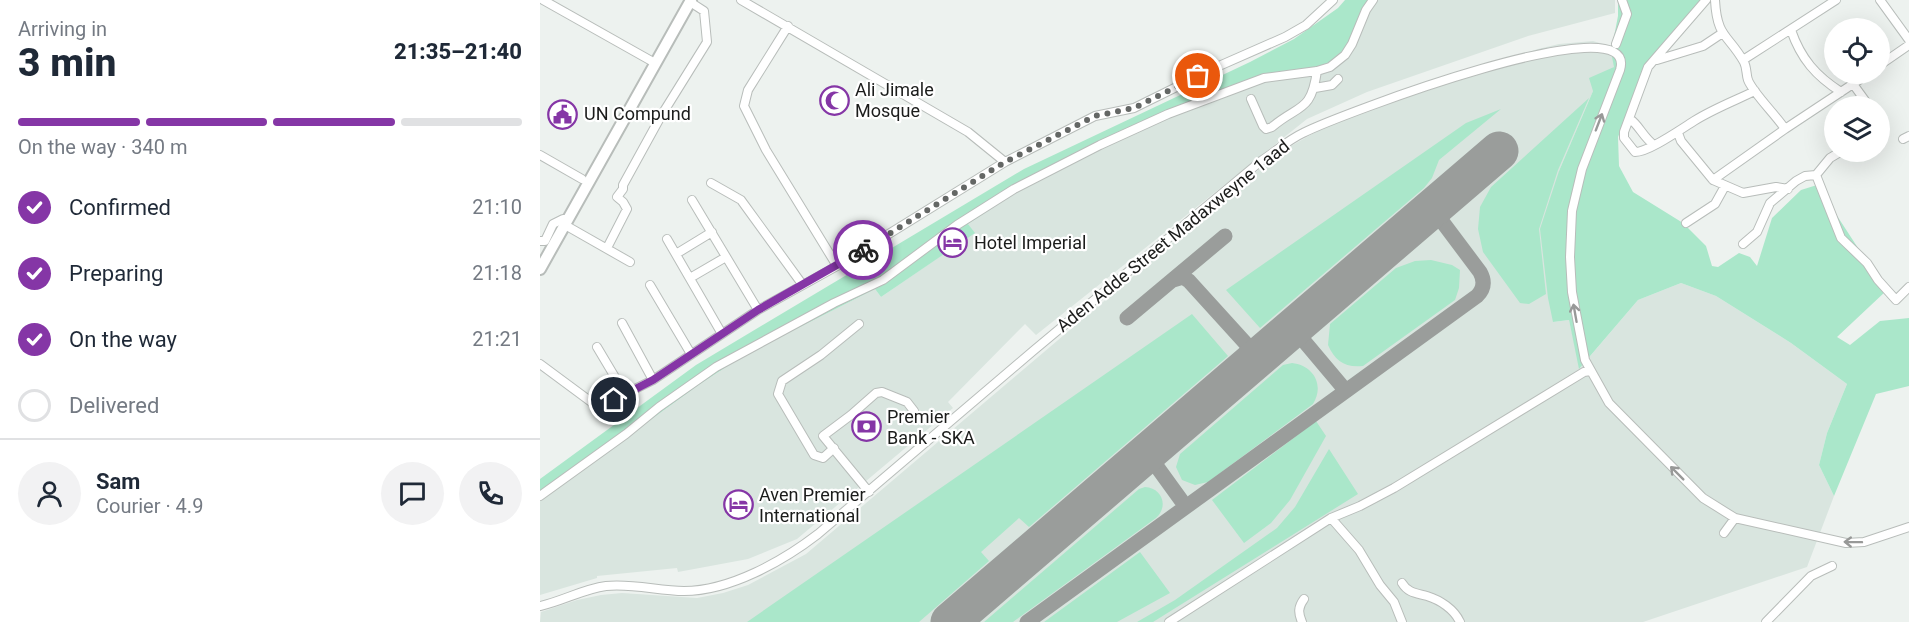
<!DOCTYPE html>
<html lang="en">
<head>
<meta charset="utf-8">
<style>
	:root { --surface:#fff; --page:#f2f2f3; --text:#1f2937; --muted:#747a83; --line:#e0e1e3; --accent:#8536a6 }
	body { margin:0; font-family:Roboto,sans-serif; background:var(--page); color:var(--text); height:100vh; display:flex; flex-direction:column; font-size:22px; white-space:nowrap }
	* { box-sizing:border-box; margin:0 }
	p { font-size:20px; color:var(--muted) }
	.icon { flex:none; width:33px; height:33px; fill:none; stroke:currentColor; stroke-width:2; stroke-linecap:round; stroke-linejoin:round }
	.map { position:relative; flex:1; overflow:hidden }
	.sheet { display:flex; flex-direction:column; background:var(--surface); width:540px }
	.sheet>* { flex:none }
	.buttons { position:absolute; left:1284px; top:18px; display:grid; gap:12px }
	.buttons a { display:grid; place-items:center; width:66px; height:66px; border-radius:50%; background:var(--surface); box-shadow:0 6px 24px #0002; font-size:30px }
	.pin { position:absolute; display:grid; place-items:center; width:51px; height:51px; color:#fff; margin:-26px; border:3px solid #fff; border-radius:50%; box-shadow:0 2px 6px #0007 }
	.courier { position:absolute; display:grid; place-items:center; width:60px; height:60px; margin:-30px; border:4px solid #8536a6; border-radius:50%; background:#fff; color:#222; box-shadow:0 2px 8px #0007 }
	.summary em { font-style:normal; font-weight:800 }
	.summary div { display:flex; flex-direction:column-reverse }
	.summary { display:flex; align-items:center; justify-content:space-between; height:102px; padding:0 18px }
	h1 { font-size:39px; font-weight:800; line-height:45px }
	.bar { display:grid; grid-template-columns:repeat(4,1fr); gap:9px 6px; align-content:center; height:72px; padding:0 18px }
	.bar i { height:8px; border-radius:4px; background:var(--line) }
	.bar .active { background:var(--accent) }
	.bar p { grid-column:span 4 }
	.line { display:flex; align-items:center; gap:15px; padding:0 18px; border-top:2px solid var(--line) }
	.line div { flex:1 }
	.round { display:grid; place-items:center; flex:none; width:63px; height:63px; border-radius:32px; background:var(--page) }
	ol { padding:0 18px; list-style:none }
	li { display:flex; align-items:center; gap:18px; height:66px }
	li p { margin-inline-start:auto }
	li .icon { padding:6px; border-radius:50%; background:var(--accent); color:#fff; stroke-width:4 }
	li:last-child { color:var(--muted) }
	li i { width:33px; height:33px; border:3px solid var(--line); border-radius:50% }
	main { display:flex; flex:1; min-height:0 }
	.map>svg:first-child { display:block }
</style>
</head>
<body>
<main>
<section class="sheet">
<div class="summary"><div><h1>3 min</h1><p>Arriving in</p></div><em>21:35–21:40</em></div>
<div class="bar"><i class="active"></i><i class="active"></i><i class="active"></i><i></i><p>On the way · 340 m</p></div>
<ol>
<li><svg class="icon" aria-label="check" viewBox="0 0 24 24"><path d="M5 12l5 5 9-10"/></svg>Confirmed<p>21:10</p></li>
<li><svg class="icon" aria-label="check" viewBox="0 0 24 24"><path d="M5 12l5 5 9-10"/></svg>Preparing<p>21:18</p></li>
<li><svg class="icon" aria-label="check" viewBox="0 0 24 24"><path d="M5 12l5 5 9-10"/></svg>On the way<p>21:21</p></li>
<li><i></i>Delivered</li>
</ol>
<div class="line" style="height:108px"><a class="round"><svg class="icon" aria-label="person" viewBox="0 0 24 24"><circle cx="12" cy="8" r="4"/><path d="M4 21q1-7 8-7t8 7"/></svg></a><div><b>Sam</b><p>Courier · 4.9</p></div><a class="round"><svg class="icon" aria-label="chat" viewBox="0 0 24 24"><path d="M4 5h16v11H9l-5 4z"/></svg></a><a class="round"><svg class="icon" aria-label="phone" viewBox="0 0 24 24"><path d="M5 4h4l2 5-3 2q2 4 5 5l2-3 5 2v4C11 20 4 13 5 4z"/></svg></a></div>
</section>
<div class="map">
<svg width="1369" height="622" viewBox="0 0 1369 622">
	<rect width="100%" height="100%" fill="#edf2ef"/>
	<path fill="#d9e5df" d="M835 0H1075V13L988 36 827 92 767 119 496 335 485 324 408 402 413 408 257 539 208 559 138 572 137 568 57 576V578L0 595V500L160 384 203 356 335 289 341 297 434 233 428 224 472 195 613 122Z
		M1053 41 1066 45 1074 59V67L1053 91 1019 171 1013 322 1029 320 1040 368 1098 300 1141 283 1176 296 1251 343 1307 384 1287 433 1279 465 1294 496 1267 567 1103 622H0L1 612 37 600 61 595 82 593 157 598 183 593 208 585 266 554 722 167 751 146 790 124 896 80 998 49 1019 44Z"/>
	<path fill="#aae7ca" d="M805 0H835L809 52 779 72 724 78 613 122 472 195 428 224 435 233 341 297 335 289 203 356 160 384 0 500V479L156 365 484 169 710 62 754 39 798 8Z
		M1078 0H1162L1106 70 1078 137 1079 166 1093 192 1143 223 1166 246 1172 266 1178 267 1199 253 1210 257 1217 266 1232 218 1261 190 1277 185 1346 291 1297 337 1310 345 1340 321 1369 318V386L1336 394 1294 496 1279 465 1287 433 1307 384 1251 343 1176 296 1141 283 1098 300 1039 369 1029 320 1013 322 1008 298 1000 229 1019 171 1053 91 1049 78 1074 67 1071 52 1078 16Z
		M1049 98 1018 170 999 229 1006 294 989 304 980 303 943 252 938 229 940 207 951 187Z
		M961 109 899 160 892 178 884 188 720 328 686 290 926 123Z
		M891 260 912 265 920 270 919 288 915 300 823 366C805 368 795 361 788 345L790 324 856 268 875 261Z
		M652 314 688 356 489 527 479 518 441 552 449 561 379 622H207Z
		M752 363C773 365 785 385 773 404L668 482 655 485 642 480 636 467 640 454 743 365Z
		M776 421 786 436 750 500 731 523 704 543 672 500Z
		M789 449 818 494 613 622H597L635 600 737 528 755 507Z
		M605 487C622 488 629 506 616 518L473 622H444L599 489Z
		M600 552 630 593 577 622H504Z"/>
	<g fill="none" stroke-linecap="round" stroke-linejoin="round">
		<path stroke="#9a9d9b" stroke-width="15" d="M633 280 643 277 649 281 718 357
			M587 318 685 236
			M753 328 806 391
			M607 453 641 500
			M487 622 937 296C944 289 945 281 940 272L892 208"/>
		<path stroke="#9a9d9b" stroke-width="39" d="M410 622 959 151"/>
		<defs>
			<path id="minor" d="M3 0 115 63
				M201 0 428 132 465 162
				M1166 0 1108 67 1084 132V138L1095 152C1109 152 1141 129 1154 121 1173 109 1194 101 1215 91
				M1175 0C1177 38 1188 34 1204 62 1207 68 1206 74 1208 80 1213 93 1236 115 1245 129
				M1340 0 1369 40
				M248 26 208 90 204 106 226 150 297 266
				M1251 30C1261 59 1276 76 1301 92
				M1076 44 1087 14 1082 0
				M1117 60 1163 46 1181 34
				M1203 60 1296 0
				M1340 65 1369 45
				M1313 84 1329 106
				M775 88 792 85 798 79
				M711 99 723 126 726 129 732 127C759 104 771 113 777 71
				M1090 119C1099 125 1103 137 1114 145
				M1340 123 1343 127 1340 131
				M1138 133 1141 141 1173 180 1245 129 1328 74
				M1363 139 1369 136
				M0 155 42 179
				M1276 175 1301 238 1327 263 1338 280 1356 300 1369 287
				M1173 180 1203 193 1236 187 1248 189
				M171 183 201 200 262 284
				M152 200 218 310
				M1146 223 1175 204 1185 186
				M25 225 90 262
				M127 239 182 334
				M0 241H5L13 224 23 219H28
				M1203 244 1217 232 1230 203 1256 181 1265 176 1276 175 1290 158 1300 152
				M67 248 87 209 83 202 77 197 83 189V185L121 116 167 42 164 11 150 2
				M136 254 172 232
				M150 278 186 257
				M110 285 151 354
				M82 323 113 380
				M57 347 85 394
				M0 364 54 404H65L113 380 218 310 297 266 465 162 555 116 594 108 679 66 745 37 766 25 793 0
				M294 448 283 458 274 455 238 394 242 381 281 355 319 324
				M329 492 283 436 311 415 336 393 342 392 367 402 374 411
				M0 496 86 434 119 407 176 367 294 303 343 280 417 225 474 189 560 145 628 114 724 78 777 71 790 67 805 55 812 44 826 10 833 0
				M791 518 819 550 840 585 854 602 862 622
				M1184 533 1195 518
				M862 583C868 593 876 593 887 596 900 600 914 609 920 622
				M0 606C23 601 43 589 66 586 92 583 119 591 144 591 190 591 243 561 278 534L493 351 721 161C735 152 748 140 763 133 796 116 1101 0 1080 70L1042 169 1032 211 1030 257 1032 292 1045 360 1069 403 1163 498 1195 518 1306 543 1324 542 1369 527
				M629 622 791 518 820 506 854 488 1044 372 1050 371
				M762 622C758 613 758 607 764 599
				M1226 622 1271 576 1292 566"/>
			<path id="major" d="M0 269 151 0"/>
		</defs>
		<use href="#minor" stroke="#b8bdba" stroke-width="10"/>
		<use href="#major" stroke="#b8bdba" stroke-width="14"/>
		<use href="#minor" stroke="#fff" stroke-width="8"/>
		<use href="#major" stroke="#fff" stroke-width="10"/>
	</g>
	<defs><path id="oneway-shaft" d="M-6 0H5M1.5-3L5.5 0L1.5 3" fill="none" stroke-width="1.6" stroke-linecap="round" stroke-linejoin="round" transform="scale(1.5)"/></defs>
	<g stroke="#989998">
		<use href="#oneway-shaft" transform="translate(1059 122) rotate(-69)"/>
		<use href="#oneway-shaft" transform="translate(1035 313) rotate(-100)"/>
		<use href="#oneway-shaft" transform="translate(1137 473) rotate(-135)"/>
		<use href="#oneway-shaft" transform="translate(1313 542) rotate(-179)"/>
	</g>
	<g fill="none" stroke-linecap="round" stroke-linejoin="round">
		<path stroke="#646765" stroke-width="6" stroke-dasharray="0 10.8" d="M323 250 465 162 555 116 594 108 658 76"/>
		<path stroke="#8536a6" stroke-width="8" d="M74 400 113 380 218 310 323 250"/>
	</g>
	<defs>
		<symbol id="mosque-ring" viewBox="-11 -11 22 22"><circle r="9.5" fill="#fff" stroke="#8536a6" stroke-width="1.5"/><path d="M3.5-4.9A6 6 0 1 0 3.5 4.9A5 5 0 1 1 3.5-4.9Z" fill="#8536a6"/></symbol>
		<symbol id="civic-ring" viewBox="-11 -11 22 22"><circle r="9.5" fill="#fff" stroke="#8536a6" stroke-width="1.5"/><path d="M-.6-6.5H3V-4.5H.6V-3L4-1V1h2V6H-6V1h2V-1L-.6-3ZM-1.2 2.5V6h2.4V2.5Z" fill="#8536a6"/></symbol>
		<symbol id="hotel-ring" viewBox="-11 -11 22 22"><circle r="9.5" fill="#fff" stroke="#8536a6" stroke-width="1.5"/><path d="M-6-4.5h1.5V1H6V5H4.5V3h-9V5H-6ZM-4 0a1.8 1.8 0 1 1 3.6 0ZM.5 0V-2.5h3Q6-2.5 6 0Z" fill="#8536a6"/></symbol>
		<symbol id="bank-ring" viewBox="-11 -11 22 22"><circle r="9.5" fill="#fff" stroke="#8536a6" stroke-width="1.5"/><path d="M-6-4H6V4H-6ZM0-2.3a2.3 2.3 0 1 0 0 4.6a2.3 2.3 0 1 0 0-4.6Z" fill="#8536a6"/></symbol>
	</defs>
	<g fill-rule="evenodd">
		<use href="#mosque-ring" x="278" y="84" width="33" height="33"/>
		<use href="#civic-ring" x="6" y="98" width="33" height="33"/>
		<use href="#hotel-ring" x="396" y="226" width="33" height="33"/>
		<use href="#bank-ring" x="310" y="410" width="33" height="33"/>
		<use href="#hotel-ring" x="182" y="488" width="33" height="33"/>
	</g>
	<g text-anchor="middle" stroke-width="4.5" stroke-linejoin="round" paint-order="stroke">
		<g font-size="18" fill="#1b1c1b" stroke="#fff" text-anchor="start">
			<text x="315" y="96">Ali Jimale<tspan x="315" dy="21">Mosque</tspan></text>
			<text x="44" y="120">UN Compund</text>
			<text x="434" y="249">Hotel Imperial</text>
			<text x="347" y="423">Premier<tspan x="347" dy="21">Bank - SKA</tspan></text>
			<text x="219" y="501">Aven Premier<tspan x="219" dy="21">International</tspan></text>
		</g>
		<g font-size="18" fill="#1b1c1b" stroke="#fff">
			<text transform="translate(633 236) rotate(-39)" y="6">Aden Adde Street Madaxweyne 1aad</text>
		</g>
	</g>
</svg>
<div class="buttons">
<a><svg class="icon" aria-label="locate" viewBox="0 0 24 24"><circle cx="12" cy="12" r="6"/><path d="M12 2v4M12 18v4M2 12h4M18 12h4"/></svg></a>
<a><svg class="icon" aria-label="layers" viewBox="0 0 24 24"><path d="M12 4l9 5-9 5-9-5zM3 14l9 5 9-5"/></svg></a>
</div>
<div class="pin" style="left:658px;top:76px;background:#ea580c"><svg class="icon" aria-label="bag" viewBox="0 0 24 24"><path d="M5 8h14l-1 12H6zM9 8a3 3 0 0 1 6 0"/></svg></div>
<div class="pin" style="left:74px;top:400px;background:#1f2937"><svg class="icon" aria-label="home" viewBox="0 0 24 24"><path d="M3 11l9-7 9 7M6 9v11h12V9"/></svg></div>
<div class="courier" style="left:323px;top:250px"><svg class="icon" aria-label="bike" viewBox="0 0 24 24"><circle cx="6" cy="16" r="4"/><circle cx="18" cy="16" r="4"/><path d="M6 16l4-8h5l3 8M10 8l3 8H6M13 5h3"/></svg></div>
</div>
</main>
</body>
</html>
